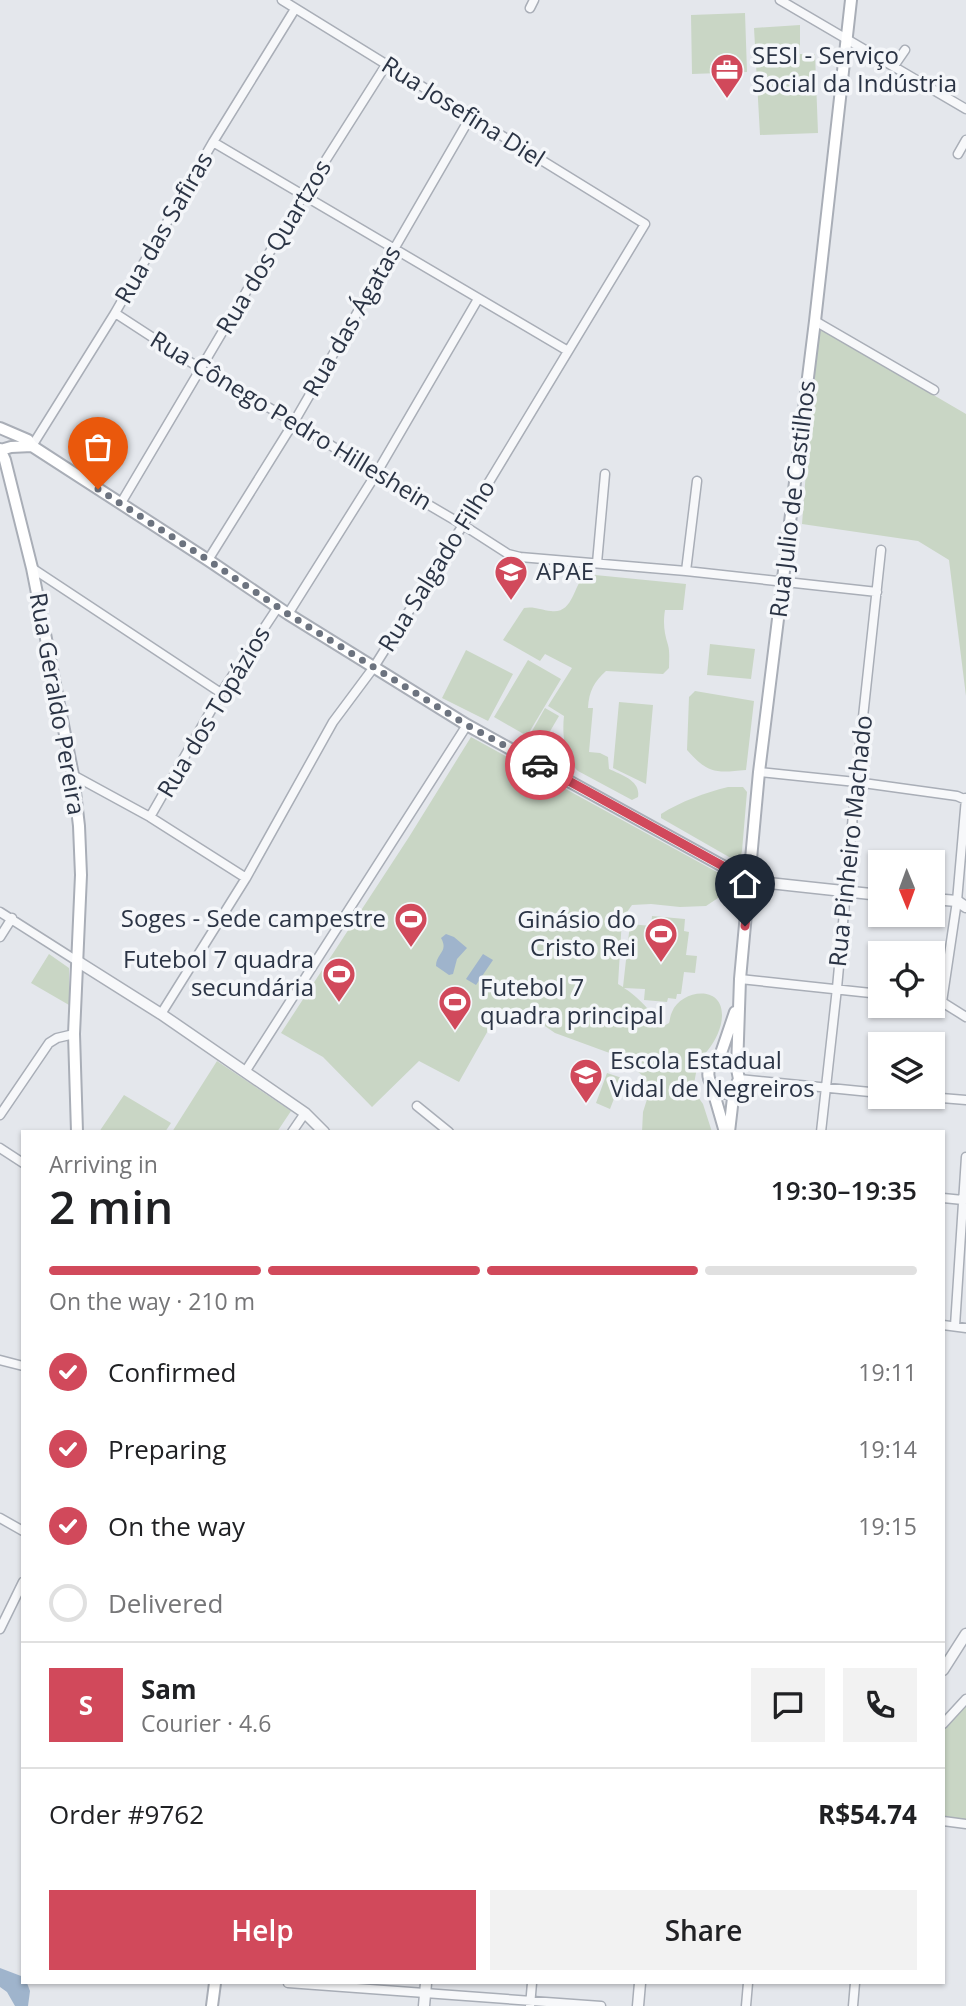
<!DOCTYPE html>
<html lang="en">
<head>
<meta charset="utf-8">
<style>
	:root { --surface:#fff; --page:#f2f2f2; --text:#202124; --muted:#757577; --line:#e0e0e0; --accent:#d1495b }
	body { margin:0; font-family:"Open Sans",sans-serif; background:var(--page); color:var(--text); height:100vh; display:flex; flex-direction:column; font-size:26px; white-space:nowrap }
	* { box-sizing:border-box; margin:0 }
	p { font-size:23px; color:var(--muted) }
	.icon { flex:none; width:38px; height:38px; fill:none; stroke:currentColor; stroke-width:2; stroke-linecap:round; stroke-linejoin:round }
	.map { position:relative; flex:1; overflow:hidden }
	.drawer { position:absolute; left:21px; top:1130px; width:924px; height:854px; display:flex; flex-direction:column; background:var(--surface); border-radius:0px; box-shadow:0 2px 5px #0004 }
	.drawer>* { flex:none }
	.needle { width:46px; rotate:179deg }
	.buttons { position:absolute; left:868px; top:850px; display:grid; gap:14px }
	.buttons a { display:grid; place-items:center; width:77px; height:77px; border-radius:0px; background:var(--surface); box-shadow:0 2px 5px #0004; font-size:35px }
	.pin { position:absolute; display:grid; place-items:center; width:60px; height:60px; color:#fff; margin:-72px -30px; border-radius:50% 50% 50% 0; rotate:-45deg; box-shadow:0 0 7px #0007 }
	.pin .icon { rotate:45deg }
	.courier { position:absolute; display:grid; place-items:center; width:70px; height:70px; margin:-35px; border:5px solid #d1495b; border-radius:50%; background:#fff; color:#222; box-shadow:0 2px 9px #0007 }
	.overview em { font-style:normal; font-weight:600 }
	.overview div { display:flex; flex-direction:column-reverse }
	.overview { display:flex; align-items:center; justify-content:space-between; height:119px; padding:0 28px }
	h1 { font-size:46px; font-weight:600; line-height:52px }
	.bar { display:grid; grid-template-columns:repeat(4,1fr); gap:10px 7px; align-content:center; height:84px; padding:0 28px }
	.bar i { height:9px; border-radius:5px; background:var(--line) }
	.bar .selected { background:var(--accent) }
	.bar p { grid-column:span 4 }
	.line { display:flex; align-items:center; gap:18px; padding:0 28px; border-top:2px solid var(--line) }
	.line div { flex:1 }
	.round { display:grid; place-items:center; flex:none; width:74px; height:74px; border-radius:0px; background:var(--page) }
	ol { padding:0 28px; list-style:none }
	li { display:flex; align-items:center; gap:21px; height:77px }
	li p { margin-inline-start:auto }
	li .icon { padding:7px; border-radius:50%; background:var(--accent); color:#fff; stroke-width:4 }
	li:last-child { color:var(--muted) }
	li i { width:38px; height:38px; border:4px solid var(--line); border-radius:50% }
	.button { display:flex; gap:14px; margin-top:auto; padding:14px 28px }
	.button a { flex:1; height:80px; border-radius:0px; background:var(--accent); color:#fff; font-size:28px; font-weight:600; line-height:80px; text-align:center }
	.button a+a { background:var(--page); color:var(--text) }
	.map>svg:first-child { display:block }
</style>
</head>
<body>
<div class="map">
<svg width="966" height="2006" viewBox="0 0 966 2006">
	<rect width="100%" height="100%" fill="#e4e7ec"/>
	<path fill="#c9d6c5" d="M745 13 747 72 692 74 691 15Z
		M800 25V54H815L818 133 760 135 754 28Z
		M817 327 966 414V696L949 560 918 541 802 524Z
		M585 574 686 584 683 610H665C663 623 664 632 668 645 670 652 669 661 669 668L663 674 606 671C594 682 589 691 588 708H593L589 752 600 753 608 757 609 769C622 775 641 781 638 797L632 800 578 771C564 759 562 733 564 716L548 706 572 668 545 654 540 661 503 640 524 608C534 606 541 610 551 611 573 614 573 587 585 574Z
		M710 644 755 649 751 679 707 675Z
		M466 650 513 674 488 721 442 698Z
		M528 660 561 679 527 736 494 717Z
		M695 691 754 701 746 770C716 773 708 774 687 750L689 697Z
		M619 702 653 705 646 784 613 768Z
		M545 708 559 716 542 745 528 738Z
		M471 737 735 882 721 896 706 906 680 907 651 904 632 905 622 919 618 984 623 987 630 924 651 926 652 916 685 919 684 931 689 932 686 955 697 956 695 973 684 972 681 994H677L676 999 668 998 667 1002 644 1000 645 989 624 988C640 998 651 1012 662 1027L669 1023C670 1020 670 1016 672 1012 681 990 722 984 722 1015 722 1027 716 1040 708 1050 706 1053 703 1055 701 1058 696 1066 695 1081 693 1090L703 1104 712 1132H642L643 1112 649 1093 645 1078 633 1067 615 1055 555 1033 536 1020 506 1016 499 1011 459 1082 419 1061 372 1107 323 1057 281 1033 409 837Z
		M728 787H743L747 792 742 851 740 859 736 861 661 818V814C682 801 704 793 728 787Z
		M49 954 69 968V1005L31 983Z
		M217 1061 291 1111 277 1132H172Z
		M607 1073 622 1078 610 1109 596 1103Z
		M124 1095 171 1123 165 1132H99Z
		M966 1703V1824L943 1821V1728Z"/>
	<path fill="#9fb4cc" d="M446 934 454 937 467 948 457 959 453 974 449 975 436 966C436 953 449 952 441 938Z
		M483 954 493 960 476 985 466 979Z
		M0 1968 21 1976 23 1983H27L30 1991 28 2006H15L7 1992 0 1987Z"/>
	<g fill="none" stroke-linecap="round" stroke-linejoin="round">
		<defs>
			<path id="minor" d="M780 0 966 109
				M530 8 534 0
				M894 66 905 50
				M213 142 568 351
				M958 154 966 140
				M115 313 201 369 294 422 376 474 463 525 508 554 520 557 686 571 877 592
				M815 321 934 390
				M32 446 115 313 213 142 295 9
				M121 503 303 196 386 65
				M208 560 294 422 471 116
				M597 563 605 474
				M32 568 221 693
				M686 571 697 481
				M288 614 376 474 478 299
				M759 772 856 782 957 796 966 800
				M73 775 150 817 246 878
				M150 817 221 693 278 607
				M0 912 77 961
				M0 937 12 918
				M740 979 880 994
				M933 1001 942 1002 966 1017
				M942 1002 957 901 966 798
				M161 1014 246 878 333 722 374 667 463 525 645 224 282 0
				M245 1072 467 725
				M739 1079 880 1093
				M929 1097 966 1100
				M417 1106 449 1132
				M0 1115 49 1043 57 1038 74 1034
				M292 1132 305 1113
				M821 1132 837 988 856 782 881 550
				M0 1148 23 1163
				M943 1198 963 1200
				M943 1325 966 1328
				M955 1326 966 1157
				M0 1360 23 1366
				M0 1518 23 1531
				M0 1629 23 1582
				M943 1724 966 1699
				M943 1821 966 1824
				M288 1983 601 2006
				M530 2006 532 1983
				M746 2006 748 1983
				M853 2006 855 1983"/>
			<path id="tertiary" d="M750 881 880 895
				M933 899 957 901 966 907
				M77 961 161 1014 305 1113 324 1132
				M943 1670 966 1634
				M424 2006 426 1983
				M638 2006 640 1983"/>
			<path id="secondary" d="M0 428 28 440 32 446 208 560 288 614 467 725 750 881
				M0 449 5 460 32 568 73 775 79 826 81 875 74 1034 77 1132
				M1 450 11 447 32 446
				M718 1062 735 1012
				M737 1069 729 1062C685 1057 723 1120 739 1079L737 1069 740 979 759 772 815 321 851 0
				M712 1087 725 1132
				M729 1132 734 1089
				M212 2006 215 1983"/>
		</defs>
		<use href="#minor" stroke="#a9aeb7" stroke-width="11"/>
		<use href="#tertiary" stroke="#a9aeb7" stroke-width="13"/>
		<use href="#secondary" stroke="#a9aeb7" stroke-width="14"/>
		<use href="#minor" stroke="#f7f8fa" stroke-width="8"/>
		<use href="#tertiary" stroke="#f7f8fa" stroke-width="10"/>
		<use href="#secondary" stroke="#fff" stroke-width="10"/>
	</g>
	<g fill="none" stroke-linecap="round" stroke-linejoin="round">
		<path stroke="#6c737f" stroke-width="7" stroke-dasharray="0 12.6" d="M98 489 208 560 288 614 467 725 540 765"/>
		<path stroke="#d1495b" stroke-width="9" d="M540 765 750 881 745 926"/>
	</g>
	<defs>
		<symbol id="office-pin" viewBox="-11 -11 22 30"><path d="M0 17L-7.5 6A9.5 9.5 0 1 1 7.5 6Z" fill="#d1495b" stroke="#f4f6f9"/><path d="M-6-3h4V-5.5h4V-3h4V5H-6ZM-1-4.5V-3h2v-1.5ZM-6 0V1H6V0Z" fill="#fff"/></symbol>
		<symbol id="school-pin" viewBox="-11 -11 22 30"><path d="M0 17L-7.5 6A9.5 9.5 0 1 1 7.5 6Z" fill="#d1495b" stroke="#f4f6f9"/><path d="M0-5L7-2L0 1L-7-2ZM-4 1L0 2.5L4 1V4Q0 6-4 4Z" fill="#fff"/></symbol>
		<symbol id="stadium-pin" viewBox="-11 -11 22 30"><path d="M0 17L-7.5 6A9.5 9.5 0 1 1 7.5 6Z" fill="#d1495b" stroke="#f4f6f9"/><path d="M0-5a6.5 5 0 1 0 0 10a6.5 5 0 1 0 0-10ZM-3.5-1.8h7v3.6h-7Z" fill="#fff"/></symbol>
	</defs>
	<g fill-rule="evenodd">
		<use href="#office-pin" x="708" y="51" width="38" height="52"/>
		<use href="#school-pin" x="492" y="553" width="38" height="52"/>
		<use href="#stadium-pin" x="392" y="900" width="38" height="52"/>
		<use href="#stadium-pin" x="642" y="915" width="38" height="52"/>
		<use href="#stadium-pin" x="320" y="955" width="38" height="52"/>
		<use href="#stadium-pin" x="436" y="983" width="38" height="52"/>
		<use href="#school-pin" x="567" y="1056" width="38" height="52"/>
	</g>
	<g text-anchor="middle" stroke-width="7" stroke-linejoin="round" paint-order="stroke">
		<g font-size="24" fill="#2b3445" stroke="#f4f6f9" text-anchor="start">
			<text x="752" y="64">SESI - Serviço<tspan x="752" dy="28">Social da Indústria</tspan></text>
			<text x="536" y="580">APAE</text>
			<text x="386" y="927" text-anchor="end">Soges - Sede campestre</text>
			<text x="636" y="928" text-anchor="end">Ginásio do<tspan x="636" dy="28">Cristo Rei</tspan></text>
			<text x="314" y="968" text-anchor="end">Futebol 7 quadra<tspan x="314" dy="28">secundária</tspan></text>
			<text x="480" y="996">Futebol 7<tspan x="480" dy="28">quadra principal</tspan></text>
			<text x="610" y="1069">Escola Estadual<tspan x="610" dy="28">Vidal de Negreiros</tspan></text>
		</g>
		<g font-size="24" fill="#2b3445" stroke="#f4f6f9">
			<text transform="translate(463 112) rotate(32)" y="8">Rua Josefina Diel</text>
			<text transform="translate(164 228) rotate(-60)" y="8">Rua das Safiras</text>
			<text transform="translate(274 247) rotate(-59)" y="8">Rua dos Quartzos</text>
			<text transform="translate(352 321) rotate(-60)" y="8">Rua das Ágatas</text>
			<text transform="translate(291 421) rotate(31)" y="8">Rua Cônego Pedro Hilleshein</text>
			<text transform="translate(793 499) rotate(-83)" y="8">Rua Julio de Castilhos</text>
			<text transform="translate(437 566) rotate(-58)" y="8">Rua Salgado Filho</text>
			<text transform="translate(57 704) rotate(80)" y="8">Rua Geraldo Pereira</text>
			<text transform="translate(214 712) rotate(-59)" y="8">Rua dos Topázios</text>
			<text transform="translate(851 841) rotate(-84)" y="8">Rua Pinheiro Machado</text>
		</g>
	</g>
</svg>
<div class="buttons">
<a><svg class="needle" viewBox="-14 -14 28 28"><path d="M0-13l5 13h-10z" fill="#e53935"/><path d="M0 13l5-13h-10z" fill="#757577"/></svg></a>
<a><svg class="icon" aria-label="locate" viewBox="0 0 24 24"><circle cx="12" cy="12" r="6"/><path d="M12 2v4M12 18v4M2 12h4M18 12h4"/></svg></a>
<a><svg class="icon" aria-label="layers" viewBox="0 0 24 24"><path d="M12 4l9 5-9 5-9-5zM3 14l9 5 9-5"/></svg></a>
</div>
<div class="pin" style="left:98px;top:489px;background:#ea580c"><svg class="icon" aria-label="bag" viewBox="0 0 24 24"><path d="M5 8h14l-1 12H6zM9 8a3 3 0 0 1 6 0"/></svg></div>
<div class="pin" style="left:745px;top:926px;background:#1f2937"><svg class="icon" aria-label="home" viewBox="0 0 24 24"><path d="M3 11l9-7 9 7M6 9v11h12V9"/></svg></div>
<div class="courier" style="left:540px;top:765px"><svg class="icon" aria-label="car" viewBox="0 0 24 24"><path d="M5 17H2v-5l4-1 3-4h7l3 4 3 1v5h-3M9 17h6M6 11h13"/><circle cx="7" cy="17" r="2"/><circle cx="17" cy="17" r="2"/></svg></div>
<section class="drawer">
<div class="overview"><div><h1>2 min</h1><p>Arriving in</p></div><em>19:30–19:35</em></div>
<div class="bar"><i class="selected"></i><i class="selected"></i><i class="selected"></i><i></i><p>On the way · 210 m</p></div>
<ol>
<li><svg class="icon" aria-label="check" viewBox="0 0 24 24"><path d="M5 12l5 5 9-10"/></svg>Confirmed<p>19:11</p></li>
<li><svg class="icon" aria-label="check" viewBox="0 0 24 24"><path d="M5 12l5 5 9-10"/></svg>Preparing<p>19:14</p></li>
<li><svg class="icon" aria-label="check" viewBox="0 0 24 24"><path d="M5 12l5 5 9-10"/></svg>On the way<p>19:15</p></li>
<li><i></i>Delivered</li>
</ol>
<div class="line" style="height:126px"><b class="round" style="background:var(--accent);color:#fff">S</b><div><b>Sam</b><p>Courier · 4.6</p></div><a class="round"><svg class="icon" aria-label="chat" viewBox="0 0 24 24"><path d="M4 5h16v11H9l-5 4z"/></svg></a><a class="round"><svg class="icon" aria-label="phone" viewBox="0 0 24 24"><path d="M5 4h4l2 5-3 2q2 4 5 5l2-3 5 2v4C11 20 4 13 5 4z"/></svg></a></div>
<div class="line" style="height:91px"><div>Order #9762</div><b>R$54.74</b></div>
<div class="button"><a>Help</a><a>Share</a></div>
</section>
</div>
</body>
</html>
